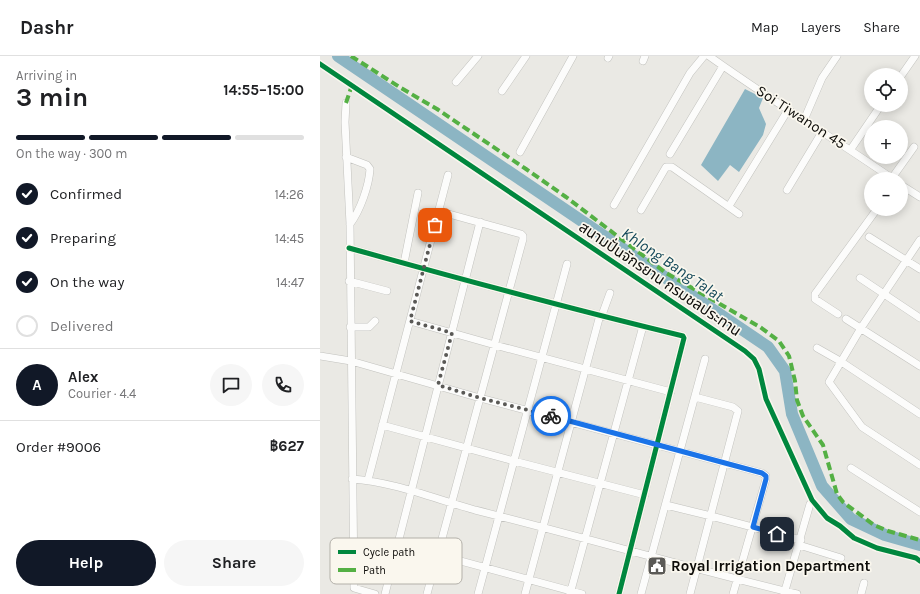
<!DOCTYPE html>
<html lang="en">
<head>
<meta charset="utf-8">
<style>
	:root { --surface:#fff; --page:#f6f6f6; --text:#202124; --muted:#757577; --line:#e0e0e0; --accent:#111827 }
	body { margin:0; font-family:Karla,"Noto Sans Thai",sans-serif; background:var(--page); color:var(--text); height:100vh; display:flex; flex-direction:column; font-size:15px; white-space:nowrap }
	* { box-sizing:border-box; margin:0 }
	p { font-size:13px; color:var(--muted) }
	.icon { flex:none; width:22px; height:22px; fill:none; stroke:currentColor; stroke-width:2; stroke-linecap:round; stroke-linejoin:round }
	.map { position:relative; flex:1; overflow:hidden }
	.panel { display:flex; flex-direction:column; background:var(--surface); width:320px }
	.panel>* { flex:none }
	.buttons { position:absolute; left:544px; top:12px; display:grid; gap:8px }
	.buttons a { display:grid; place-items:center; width:44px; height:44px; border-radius:50%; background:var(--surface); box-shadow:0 2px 10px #0003; font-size:20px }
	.pin { position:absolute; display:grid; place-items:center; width:34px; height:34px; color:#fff; margin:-17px; border-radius:8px; box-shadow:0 2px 6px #0006 }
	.courier { position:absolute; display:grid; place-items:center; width:40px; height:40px; margin:-20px; border:3px solid #1a73e8; border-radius:50%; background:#fff; color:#222; box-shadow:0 1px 5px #0007 }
	.overview em { font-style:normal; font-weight:700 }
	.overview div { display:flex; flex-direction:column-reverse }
	.overview { display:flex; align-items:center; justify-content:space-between; height:68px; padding:0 16px }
	h1 { font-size:26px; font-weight:700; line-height:30px }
	.bar { display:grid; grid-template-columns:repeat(4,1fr); gap:6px 4px; align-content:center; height:48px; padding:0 16px }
	.bar i { height:5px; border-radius:3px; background:var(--line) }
	.bar .selected { background:var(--accent) }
	.bar p { grid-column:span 4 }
	.line { display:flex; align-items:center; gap:10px; padding:0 16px; border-top:1px solid var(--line) }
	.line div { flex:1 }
	.round { display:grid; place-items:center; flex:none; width:42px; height:42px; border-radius:21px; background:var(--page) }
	ol { padding:0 16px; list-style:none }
	li { display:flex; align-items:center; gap:12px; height:44px }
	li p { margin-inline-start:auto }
	li .icon { padding:4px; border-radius:50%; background:var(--accent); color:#fff; stroke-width:4 }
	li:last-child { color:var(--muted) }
	li i { width:22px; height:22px; border:2px solid var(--line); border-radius:50% }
	.action { display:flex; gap:8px; margin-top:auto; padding:8px 16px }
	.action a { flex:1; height:46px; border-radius:24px; background:var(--accent); color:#fff; font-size:16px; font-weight:700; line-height:46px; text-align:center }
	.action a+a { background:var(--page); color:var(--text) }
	header { display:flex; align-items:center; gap:24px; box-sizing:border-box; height:56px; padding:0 20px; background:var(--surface); border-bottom:1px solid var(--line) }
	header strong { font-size:19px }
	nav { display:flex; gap:22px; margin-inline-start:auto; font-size:14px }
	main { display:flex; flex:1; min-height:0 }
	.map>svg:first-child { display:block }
</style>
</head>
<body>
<header>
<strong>Dashr</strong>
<nav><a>Map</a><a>Layers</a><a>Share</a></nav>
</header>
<main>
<section class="panel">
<div class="overview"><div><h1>3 min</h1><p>Arriving in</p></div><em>14:55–15:00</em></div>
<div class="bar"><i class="selected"></i><i class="selected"></i><i class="selected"></i><i></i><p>On the way · 300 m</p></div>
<ol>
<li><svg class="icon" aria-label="check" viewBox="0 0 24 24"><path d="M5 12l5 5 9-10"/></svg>Confirmed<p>14:26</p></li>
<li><svg class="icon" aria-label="check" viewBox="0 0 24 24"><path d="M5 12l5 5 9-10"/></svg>Preparing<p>14:45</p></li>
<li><svg class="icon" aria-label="check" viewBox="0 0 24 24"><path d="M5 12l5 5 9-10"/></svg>On the way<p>14:47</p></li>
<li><i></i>Delivered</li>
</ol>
<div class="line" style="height:72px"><b class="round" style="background:var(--accent);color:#fff">A</b><div><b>Alex</b><p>Courier · 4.4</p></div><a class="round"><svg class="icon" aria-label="chat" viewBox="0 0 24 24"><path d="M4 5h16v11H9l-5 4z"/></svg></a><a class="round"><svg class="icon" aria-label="phone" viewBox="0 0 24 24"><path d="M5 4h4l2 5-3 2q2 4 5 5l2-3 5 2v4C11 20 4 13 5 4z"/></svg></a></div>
<div class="line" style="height:52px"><div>Order #9006</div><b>฿627</b></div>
<div class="action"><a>Help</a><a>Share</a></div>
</section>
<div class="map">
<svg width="600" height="538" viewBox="0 0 600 538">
	<rect width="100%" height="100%" fill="#eae9e4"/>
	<path fill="#8cb5c3" d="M425 33 443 42 439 52 446 68 443 79 419 116 410 109 398 125 381 109Z"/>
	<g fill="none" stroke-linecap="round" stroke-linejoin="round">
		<path stroke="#8cb5c3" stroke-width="12" d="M18 0 448 291 465 315 472 358 502 430 531 463 565 479 600 489"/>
		<defs>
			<path id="street" d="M389 0C449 43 512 81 573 123
				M288 2 289 0
				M323 5 325 0
				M581 20 595 0
				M136 26 158 0
				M182 35 206 0
				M26 47 25 66 30 168 34 532 55 538
				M484 64 502 22 517 0
				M531 93 561 49
				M200 96 253 0
				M350 98 403 10
				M26 101 47 109 50 113C49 130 40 155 30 168
				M572 122 594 91
				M581 129 600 141
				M467 134 502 76
				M294 149 370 17 384 0
				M409 150 468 54
				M321 154 346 111H352L419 158
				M549 181 600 213
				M600 184 541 272 509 326 542 371 600 409
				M29 192C140 223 251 253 363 280L364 282 299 538
				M84 207 98 137
				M540 222 600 262
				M29 225 67 235
				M518 258 495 243V238L557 153
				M282 259 290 237
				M526 263 600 310
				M90 265 175 289 351 336
				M30 271H49L55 265
				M497 292 520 305 600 358
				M0 300 31 305 160 342 442 417 446 420V423L413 538
				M62 369 194 405 325 439
				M531 412 600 456
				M32 423C74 426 115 443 155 454 263 481 369 512 477 538
				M48 424 128 119
				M346 449 391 460 481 484
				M78 488 262 538
				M479 489 521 502
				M65 538 160 166
				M107 538 203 183V180L201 178 118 155
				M158 538 247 208
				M205 538 280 259
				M250 538 323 270
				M321 538 385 303
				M370 538 418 355 413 351 375 341
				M464 538 490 448
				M541 538 544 527"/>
		</defs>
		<use href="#street" stroke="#c2c2be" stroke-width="8"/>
		<use href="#street" stroke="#fcfcfb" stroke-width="7"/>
		<path stroke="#54b044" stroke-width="4" stroke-dasharray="8 4" stroke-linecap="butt" d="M31 0 81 32 117 53 206 113 246 141 346 217 440 271 459 285 469 300 471 308 475 325 477 344 483 360 503 389 517 438 523 446 554 469 568 475 600 484
			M26 47 32 29"/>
		<defs>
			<path id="cycleway" d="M0 8 425 295 434 303 439 313 446 343 492 444 507 462 520 470 534 482 557 492 596 502 600 505
				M29 192C140 223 251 253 363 280L364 282 299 538"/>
		</defs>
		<use href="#cycleway" stroke="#faf7ee" stroke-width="8"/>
		<use href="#cycleway" stroke="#00873e" stroke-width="5"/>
	</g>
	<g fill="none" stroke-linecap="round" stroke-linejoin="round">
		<path stroke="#5a5956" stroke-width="4" stroke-dasharray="0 7.2" d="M115 169 90 265 132 277 118 329 160 342 231 360"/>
		<path stroke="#1a73e8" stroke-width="5" d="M231 360 442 417 446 420V423L433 471 457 478"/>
	</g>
	<defs>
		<symbol id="civic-square" viewBox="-11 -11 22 22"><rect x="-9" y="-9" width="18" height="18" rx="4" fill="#5a5956" stroke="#faf7ee"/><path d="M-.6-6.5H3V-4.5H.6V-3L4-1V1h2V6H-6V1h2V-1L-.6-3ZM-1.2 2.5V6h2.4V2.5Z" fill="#fff"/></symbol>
	</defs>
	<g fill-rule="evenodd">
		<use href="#civic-square" x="326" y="499" width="22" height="22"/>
	</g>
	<g text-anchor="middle" stroke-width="3.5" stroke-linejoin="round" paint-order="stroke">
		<g font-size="15" fill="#0d0c09" stroke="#faf7ee">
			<text transform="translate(481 61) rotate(33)" y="5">Soi Tiwanon 45</text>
			<text transform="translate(340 223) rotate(34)" y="5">สนามปั่นจักรยาน กรมชลประทาน</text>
		</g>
		<g font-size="15" font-weight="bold" fill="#0d0c09" stroke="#faf7ee" text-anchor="start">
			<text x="351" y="515">Royal Irrigation Department</text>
		</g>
		<g font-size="16" font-style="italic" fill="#15495a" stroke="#faf7ee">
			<text transform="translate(353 208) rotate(34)" y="6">Khlong Bang Talat</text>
		</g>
	</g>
	<rect x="10" y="482" width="132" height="46" rx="6" fill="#faf7ee" stroke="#b3b0a9" stroke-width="1"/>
	<rect x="18" y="494" width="18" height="4" fill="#00873e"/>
	<rect x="18" y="512" width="18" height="4" fill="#54b044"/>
	<g font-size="11" fill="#0d0c09">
		<text x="43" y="500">Cycle path</text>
		<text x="43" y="518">Path</text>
	</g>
</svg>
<div class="buttons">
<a><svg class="icon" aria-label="locate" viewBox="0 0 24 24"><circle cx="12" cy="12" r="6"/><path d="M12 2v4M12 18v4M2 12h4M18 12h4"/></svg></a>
<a>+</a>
<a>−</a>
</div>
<div class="pin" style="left:115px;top:169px;background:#ea580c"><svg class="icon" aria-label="bag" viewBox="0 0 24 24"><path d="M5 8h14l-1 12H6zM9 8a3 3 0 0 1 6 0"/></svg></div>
<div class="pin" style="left:457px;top:478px;background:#1f2937"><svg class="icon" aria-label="home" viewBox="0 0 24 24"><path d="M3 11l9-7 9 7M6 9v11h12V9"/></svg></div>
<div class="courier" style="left:231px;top:360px"><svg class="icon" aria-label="bike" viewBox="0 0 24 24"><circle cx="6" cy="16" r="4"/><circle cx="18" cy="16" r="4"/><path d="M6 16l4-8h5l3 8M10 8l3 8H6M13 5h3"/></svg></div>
</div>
</main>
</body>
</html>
